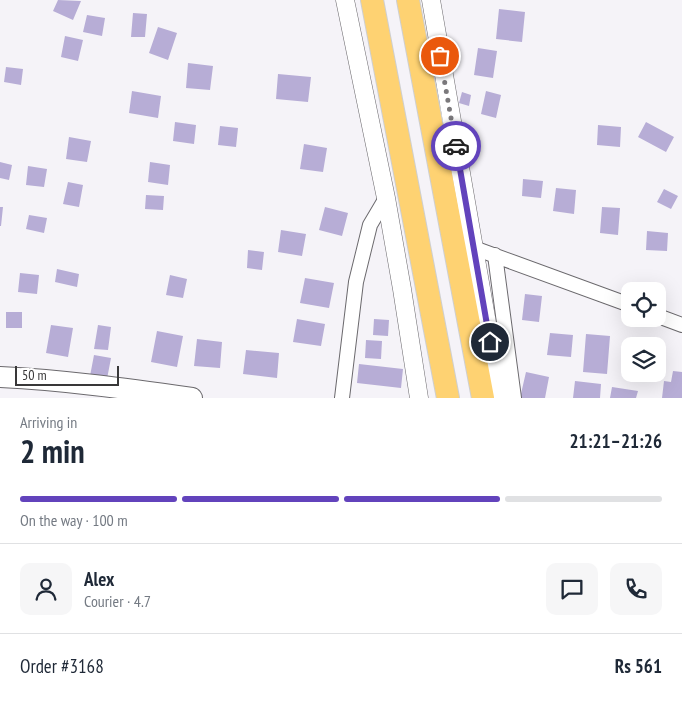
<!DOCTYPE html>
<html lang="en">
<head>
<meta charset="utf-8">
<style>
	:root { --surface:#fff; --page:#f6f6f7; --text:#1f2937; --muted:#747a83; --line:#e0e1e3; --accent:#6243bc }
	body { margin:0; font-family:"PT Sans Narrow",sans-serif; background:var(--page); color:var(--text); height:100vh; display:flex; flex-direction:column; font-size:19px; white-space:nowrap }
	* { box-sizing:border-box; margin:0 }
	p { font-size:16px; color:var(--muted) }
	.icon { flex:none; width:28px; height:28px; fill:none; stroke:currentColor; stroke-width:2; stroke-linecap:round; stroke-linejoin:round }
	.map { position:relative; height:398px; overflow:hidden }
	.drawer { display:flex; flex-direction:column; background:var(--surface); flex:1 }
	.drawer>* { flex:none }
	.buttons { position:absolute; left:621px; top:282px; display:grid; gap:10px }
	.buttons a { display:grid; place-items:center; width:45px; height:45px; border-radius:10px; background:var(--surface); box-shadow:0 5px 20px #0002; font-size:25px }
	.scale { position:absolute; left:15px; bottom:12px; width:104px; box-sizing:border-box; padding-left:5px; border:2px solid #393839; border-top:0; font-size:14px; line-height:18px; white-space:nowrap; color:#393839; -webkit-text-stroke:4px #fff; paint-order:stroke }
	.pin { position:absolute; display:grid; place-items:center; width:42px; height:42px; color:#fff; margin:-21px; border:2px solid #fff; border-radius:50%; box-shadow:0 1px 5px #0007 }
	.courier { position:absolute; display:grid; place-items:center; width:50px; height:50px; margin:-25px; border:4px solid #6243bc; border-radius:50%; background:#fff; color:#222; box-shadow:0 1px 6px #0007 }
	.headline em { font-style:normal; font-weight:700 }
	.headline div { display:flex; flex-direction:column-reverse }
	.headline { display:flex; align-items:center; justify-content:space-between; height:85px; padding:0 20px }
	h1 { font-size:32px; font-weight:700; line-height:38px }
	.bar { display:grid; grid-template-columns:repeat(4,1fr); gap:8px 5px; align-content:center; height:60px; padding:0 20px }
	.bar i { height:6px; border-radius:4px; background:var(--line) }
	.bar .active { background:var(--accent) }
	.bar p { grid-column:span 4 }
	.line { display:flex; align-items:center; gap:12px; padding:0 20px; border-top:1px solid var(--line) }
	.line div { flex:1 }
	.round { display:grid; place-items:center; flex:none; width:52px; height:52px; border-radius:10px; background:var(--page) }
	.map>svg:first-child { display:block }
</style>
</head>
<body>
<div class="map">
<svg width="682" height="398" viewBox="0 0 682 398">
	<rect width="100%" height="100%" fill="#f5f3f8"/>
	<path fill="#b7add6" d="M58 0 81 1 73 20 53 11Z
		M499 9 525 12 522 42 496 39Z
		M133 13 147 14 145 37H131Z
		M87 15 105 18 102 36 83 32Z
		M158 27 177 33 168 60 149 53Z
		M65 36 83 40 78 61 61 57Z
		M478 48 497 51 493 78 474 75Z
		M188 63 213 66 210 90 186 88Z
		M6 67 23 69 21 85 4 82Z
		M278 74 311 77 308 102 276 99Z
		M132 91 161 96 158 118 129 113Z
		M486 91 501 95 496 118 481 114Z
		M462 92 471 95 469 106 459 103Z
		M175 122 196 125 194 144 173 141Z
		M646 122 674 137 666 152 638 137Z
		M598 125 621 127 620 147 597 145Z
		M220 126 238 128 236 147 218 145Z
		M69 137 91 141 87 162 66 159Z
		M304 144 327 148 323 172 300 169Z
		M0 162 12 165 9 180 0 178Z
		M150 162 170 165 168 185 148 182Z
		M28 166 47 169 44 187 26 185Z
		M523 179 543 181 541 198 522 196Z
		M68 182 83 185 79 207 63 204Z
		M556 188 576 190 574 214 553 211Z
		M664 189 678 196 671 209 657 202Z
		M146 195 164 196 163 210 145 209Z
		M0 207H3L1 226H0Z
		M325 207 348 213 342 236 319 230Z
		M602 207 620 208 618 235 600 233Z
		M29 215 47 218 44 233 26 229Z
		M281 230 306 234 302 256 278 252Z
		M647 231 668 233 667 251 646 250Z
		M248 250 264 252 262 270 247 268Z
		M57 269 79 274 77 287 55 282Z
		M20 273 39 275 37 294 18 292Z
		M170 275 187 279 183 298 166 295Z
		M305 278 334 283 329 308 300 303Z
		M525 294 542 296 539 322 522 320Z
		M6 312H22V328H6Z
		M297 319 325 324 321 346 293 342Z
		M374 319 389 320 388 336 373 335Z
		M51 325 73 328 68 357 46 353Z
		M98 325 111 327 108 350 94 349Z
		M157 331 183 336 177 367 151 362Z
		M550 333 573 335 571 357 547 355Z
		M586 334 610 336 607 374 583 372Z
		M197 339 222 342 220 368 194 366Z
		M366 340 382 341 381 359 365 358Z
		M246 350 279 353 277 378 243 374Z
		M94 355 111 358 107 379 90 376Z
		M359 364 403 369 401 388 357 383Z
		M673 371 682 372V398H662L664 381 671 382Z
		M526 372 549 377 545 398H520Z
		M575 381 601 384 600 398H573Z
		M612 387 638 391 636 398H610Z"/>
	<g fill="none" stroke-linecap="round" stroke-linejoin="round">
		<defs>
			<path id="minor" d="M474 248 630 305
				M495 255 514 398
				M658 316 682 325
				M342 398 356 282 370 225 386 198"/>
			<path id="tertiary" d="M345 0 386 198 402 289 419 398
				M431 0 500 398"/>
			<path id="secondary" d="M0 377C64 380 128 389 192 398"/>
			<path id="trunk" d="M372 0 448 398
				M408 0 483 398"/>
		</defs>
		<use href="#minor" stroke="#6b696d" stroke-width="16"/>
		<use href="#tertiary" stroke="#6b696d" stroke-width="19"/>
		<use href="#secondary" stroke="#6b696d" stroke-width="22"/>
		<use href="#trunk" stroke="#cfcfcf" stroke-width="24"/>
		<use href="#minor" stroke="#fff" stroke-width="14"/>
		<use href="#tertiary" stroke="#fff" stroke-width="18"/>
		<use href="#secondary" stroke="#fff" stroke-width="20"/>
		<use href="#trunk" stroke="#fed272" stroke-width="22"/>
	</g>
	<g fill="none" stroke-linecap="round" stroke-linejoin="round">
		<path stroke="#7b797c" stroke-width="5" stroke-dasharray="0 9" d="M440 56 456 146"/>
		<path stroke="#6243bc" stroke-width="6" d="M456 146 490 342"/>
	</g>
</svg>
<div class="buttons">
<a><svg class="icon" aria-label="locate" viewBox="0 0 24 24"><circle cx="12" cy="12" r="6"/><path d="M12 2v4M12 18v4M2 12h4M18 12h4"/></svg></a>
<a><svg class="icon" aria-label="layers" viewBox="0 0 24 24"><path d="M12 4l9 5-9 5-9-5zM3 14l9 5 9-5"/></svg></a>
</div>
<div class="scale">50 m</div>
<div class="pin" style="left:440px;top:56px;background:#ea580c"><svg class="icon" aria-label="bag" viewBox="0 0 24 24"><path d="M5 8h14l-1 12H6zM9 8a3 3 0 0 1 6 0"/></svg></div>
<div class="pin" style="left:490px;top:342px;background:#1f2937"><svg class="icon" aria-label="home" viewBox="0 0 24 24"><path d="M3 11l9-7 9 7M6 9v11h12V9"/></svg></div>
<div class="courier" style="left:456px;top:146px"><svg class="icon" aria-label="car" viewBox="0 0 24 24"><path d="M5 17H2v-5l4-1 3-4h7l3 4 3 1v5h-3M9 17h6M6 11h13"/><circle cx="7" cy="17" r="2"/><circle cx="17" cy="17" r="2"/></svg></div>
</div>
<section class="drawer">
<div class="headline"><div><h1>2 min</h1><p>Arriving in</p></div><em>21:21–21:26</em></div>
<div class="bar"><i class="active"></i><i class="active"></i><i class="active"></i><i></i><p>On the way · 100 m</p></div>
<div class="line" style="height:90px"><a class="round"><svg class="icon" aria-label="person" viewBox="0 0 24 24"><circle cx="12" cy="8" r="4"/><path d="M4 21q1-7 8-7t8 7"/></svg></a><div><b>Alex</b><p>Courier · 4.7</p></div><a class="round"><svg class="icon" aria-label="chat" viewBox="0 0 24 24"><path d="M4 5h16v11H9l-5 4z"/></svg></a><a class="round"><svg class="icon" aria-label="phone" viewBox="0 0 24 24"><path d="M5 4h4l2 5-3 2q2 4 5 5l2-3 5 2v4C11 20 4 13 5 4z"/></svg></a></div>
<div class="line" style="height:65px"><div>Order #3168</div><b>Rs 561</b></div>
</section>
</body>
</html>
